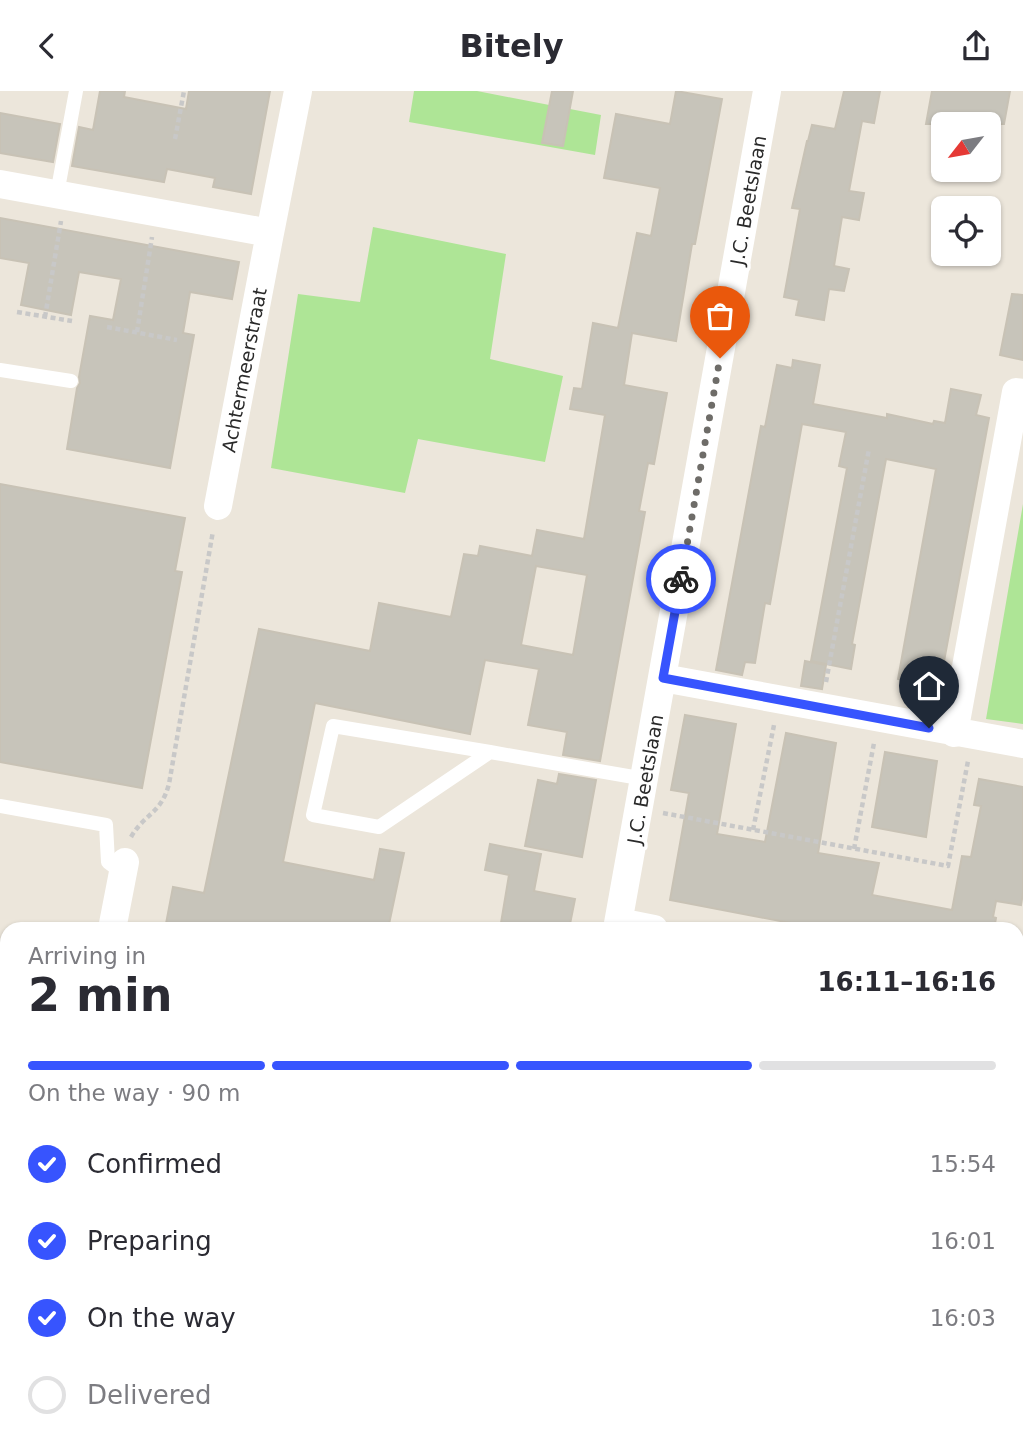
<!DOCTYPE html>
<html lang="en">
<head>
<meta charset="utf-8">
<style>
	:root { --surface:#fff; --page:#f7f7f7; --text:#2b2b33; --muted:#7c7c81; --line:#e1e1e2; --accent:#3754fe }
	body { margin:0; font-family:"DejaVu Sans",sans-serif; background:var(--page); color:var(--text); height:100vh; display:flex; flex-direction:column; font-size:26px; white-space:nowrap }
	* { box-sizing:border-box; margin:0 }
	p { font-size:23px; color:var(--muted) }
	.icon { flex:none; width:38px; height:38px; fill:none; stroke:currentColor; stroke-width:2; stroke-linecap:round; stroke-linejoin:round }
	.map { position:relative; flex:1; overflow:hidden }
	.side { position:absolute; left:0px; top:831px; width:1024px; height:527px; display:flex; flex-direction:column; background:var(--surface); border-radius:21px 21px 0 0; box-shadow:0 2px 5px #0004 }
	.side>* { flex:none }
	.needle { width:46px; rotate:239deg }
	.controls { position:absolute; left:931px; top:21px; display:grid; gap:14px }
	.controls a { display:grid; place-items:center; width:70px; height:70px; border-radius:10px; background:var(--surface); box-shadow:0 2px 5px #0004; font-size:35px }
	.pin { position:absolute; display:grid; place-items:center; width:60px; height:60px; color:#fff; margin:-72px -30px; border-radius:50% 50% 50% 0; rotate:-45deg; box-shadow:0 0 7px #0007 }
	.pin .icon { rotate:45deg }
	.courier { position:absolute; display:grid; place-items:center; width:70px; height:70px; margin:-35px; border:5px solid #3754fe; border-radius:50%; background:#fff; color:#222; box-shadow:0 2px 9px #0007 }
	.summary em { font-style:normal; font-weight:700 }
	.summary div { display:flex; flex-direction:column-reverse }
	.summary { display:flex; align-items:center; justify-content:space-between; height:119px; padding:0 28px }
	h1 { font-size:46px; font-weight:700; line-height:52px }
	.bar { display:grid; grid-template-columns:repeat(4,1fr); gap:10px 7px; align-content:center; height:84px; padding:0 28px }
	.bar i { height:9px; border-radius:5px; background:var(--line) }
	.bar .on { background:var(--accent) }
	.bar p { grid-column:span 4 }
	ol { padding:0 28px; list-style:none }
	li { display:flex; align-items:center; gap:21px; height:77px }
	li p { margin-inline-start:auto }
	li .icon { padding:7px; border-radius:50%; background:var(--accent); color:#fff; stroke-width:4 }
	li:last-child { color:var(--muted) }
	li i { width:38px; height:38px; border:4px solid var(--line); border-radius:50% }
	header { display:flex; justify-content:space-between; align-items:center; height:91px; padding:0 28px; background:var(--surface); font-size:32px; font-weight:700 }
	.map>svg:first-child { display:block }
</style>
</head>
<body>
<header><svg class="icon" aria-label="back" viewBox="0 0 24 24"><path d="M15 5l-7 7 7 7"/></svg>Bitely<svg class="icon" aria-label="share" viewBox="0 0 24 24"><path d="M12 15V3M7 8l5-5 5 5M5 13v7h14v-7"/></svg></header>
<div class="map">
<svg width="1023" height="1357" viewBox="0 0 1023 1357">
	<rect width="100%" height="100%" fill="#ece6db"/>
	<path fill="#aee596" d="M414 0H477L601 24 595 64 409 31Z
		M373 136 506 163 490 268 563 285 545 371 418 348 405 402 271 377 298 203 360 211Z
		M1023 413V633L986 628Z"/>
	<path fill="#c7c4ba" stroke="#c8c2b5" stroke-width="2" fill-rule="evenodd" d="M100 0H125L124 6 186 18 189 0H270L251 103 213 96 215 87 167 78 164 91 72 75 79 36 93 39Z
		M552 0H573L563 55 542 52Z
		M676 0 722 8 695 153H692L676 250 632 242 624 294 667 302 654 373 648 372 639 420 645 421 600 670 563 664 567 641 528 634 539 578 485 569 470 643 315 612 283 771 374 789 380 758 404 762 388 838H165L173 796 204 802 259 538 370 560 379 512 451 526 464 463 478 465 480 455 532 465 537 439 584 448 605 324 570 318 574 297 582 298 593 232 618 237 637 142 651 145 660 97 604 87 616 23 670 33ZM536 475 587 484 573 564 521 554Z
		M844 0H880L874 32 862 30 849 100 864 102 859 129 842 126 834 175 849 178 844 200 829 198 824 229 796 224 799 209 784 206 800 118 792 117 807 50H808L812 34 835 38Z
		M932 0H1010L1004 33H926Z
		M0 22 60 33 53 71 0 62Z
		M0 127 239 171 232 208 190 201 183 242 194 244 170 377 67 358 77 297 80 292 79 286 90 225 113 229 121 188 79 181 71 224 21 214 29 172 0 167Z
		M1012 203 1023 204V269L1000 264Z
		M793 269 820 274 813 313 887 327V323L933 333 934 330 945 332 951 298 981 304 976 324 989 327 935 619 908 614 911 601 903 599 904 589 898 588 936 378 886 368 852 553 855 554 851 578 811 570 847 377 839 375 846 341 802 333 770 513 765 512 755 572 745 571 742 584 716 579 761 335 765 336 777 274 792 277Z
		M0 393 185 427 175 480 182 481 142 697 0 671Z
		M805 570 826 574 822 598 801 595Z
		M685 624 736 633 717 743 765 751 786 642 836 652 818 762 879 772 872 804 952 819 962 765 971 766 981 715 974 714 979 688 1023 696V802L1021 814 996 810 993 826 996 827 994 838H822L670 809 689 702 671 699Z
		M885 661 937 670 926 746 872 736Z
		M559 683 596 689 582 766 525 755 538 689 557 693Z
		M490 753 541 763 534 800 575 808 569 838H500L509 784 485 779Z"/>
	<g fill="none" stroke-linecap="round" stroke-linejoin="round">
		<path stroke="#c8c8c8" stroke-width="4.5" stroke-dasharray="5 3.5" stroke-linecap="butt" d="M175 48 184 0
			M17 221 72 230
			M45 226 61 130
			M107 236 177 249
			M137 241 152 146
			M826 591 869 358
			M663 722 948 775 968 670
			M753 739 774 634
			M131 746C145 722 161 723 169 693L213 440
			M854 758 874 652
			M830 1351H833"/>
		<path stroke="#fff" stroke-width="14" d="M57 103 76 0
			M0 279 71 290
			M490 661 333 635 313 724 379 736 490 661 645 688
			M0 715 106 734 108 771 123 782"/>
		<path stroke="#fff" stroke-width="28" d="M0 93 270 142 298 0
			M218 415 270 142
			M663 587 1023 653
			M954 642 1016 301 1023 302
			M619 831 654 838
			M112 838 125 771
			M617 838 767 0
			M1017 909 1023 910
			M1017 1102 1023 1065
			M517 1357 518 1351
			M967 1357 968 1351"/>
		<path stroke="#fff" stroke-width="33" d="M0 1179 7 1181
			M13 1357 14 1351"/>
	</g>
	<g fill="none" stroke-linecap="round" stroke-linejoin="round">
		<path stroke="#6e6c68" stroke-width="7" stroke-dasharray="0 12.6" d="M681 488 720 267"/>
		<path stroke="#3754fe" stroke-width="9" d="M681 488 663 587 929 637"/>
	</g>
	<g text-anchor="middle" stroke-width="7" stroke-linejoin="round" paint-order="stroke">
		<g font-size="19" fill="#2a2a2a" stroke="#fff">
			<text transform="translate(748 109) rotate(-80)" y="7">J.C. Beetslaan</text>
			<text transform="translate(244 279) rotate(-79)" y="7">Achtermeerstraat</text>
			<text transform="translate(645 688) rotate(-80)" y="7">J.C. Beetslaan</text>
		</g>
	</g>
</svg>
<div class="controls">
<a><svg class="needle" viewBox="-14 -14 28 28"><path d="M0-13l5 13h-10z" fill="#e53935"/><path d="M0 13l5-13h-10z" fill="#7c7c81"/></svg></a>
<a><svg class="icon" aria-label="locate" viewBox="0 0 24 24"><circle cx="12" cy="12" r="6"/><path d="M12 2v4M12 18v4M2 12h4M18 12h4"/></svg></a>
</div>
<div class="pin" style="left:720px;top:267px;background:#ea580c"><svg class="icon" aria-label="bag" viewBox="0 0 24 24"><path d="M5 8h14l-1 12H6zM9 8a3 3 0 0 1 6 0"/></svg></div>
<div class="pin" style="left:929px;top:637px;background:#1f2937"><svg class="icon" aria-label="home" viewBox="0 0 24 24"><path d="M3 11l9-7 9 7M6 9v11h12V9"/></svg></div>
<div class="courier" style="left:681px;top:488px"><svg class="icon" aria-label="bike" viewBox="0 0 24 24"><circle cx="6" cy="16" r="4"/><circle cx="18" cy="16" r="4"/><path d="M6 16l4-8h5l3 8M10 8l3 8H6M13 5h3"/></svg></div>
<section class="side">
<div class="summary"><div><h1>2 min</h1><p>Arriving in</p></div><em>16:11–16:16</em></div>
<div class="bar"><i class="on"></i><i class="on"></i><i class="on"></i><i></i><p>On the way · 90 m</p></div>
<ol>
<li><svg class="icon" aria-label="check" viewBox="0 0 24 24"><path d="M5 12l5 5 9-10"/></svg>Confirmed<p>15:54</p></li>
<li><svg class="icon" aria-label="check" viewBox="0 0 24 24"><path d="M5 12l5 5 9-10"/></svg>Preparing<p>16:01</p></li>
<li><svg class="icon" aria-label="check" viewBox="0 0 24 24"><path d="M5 12l5 5 9-10"/></svg>On the way<p>16:03</p></li>
<li><i></i>Delivered</li>
</ol>
</section>
</div>
</body>
</html>
